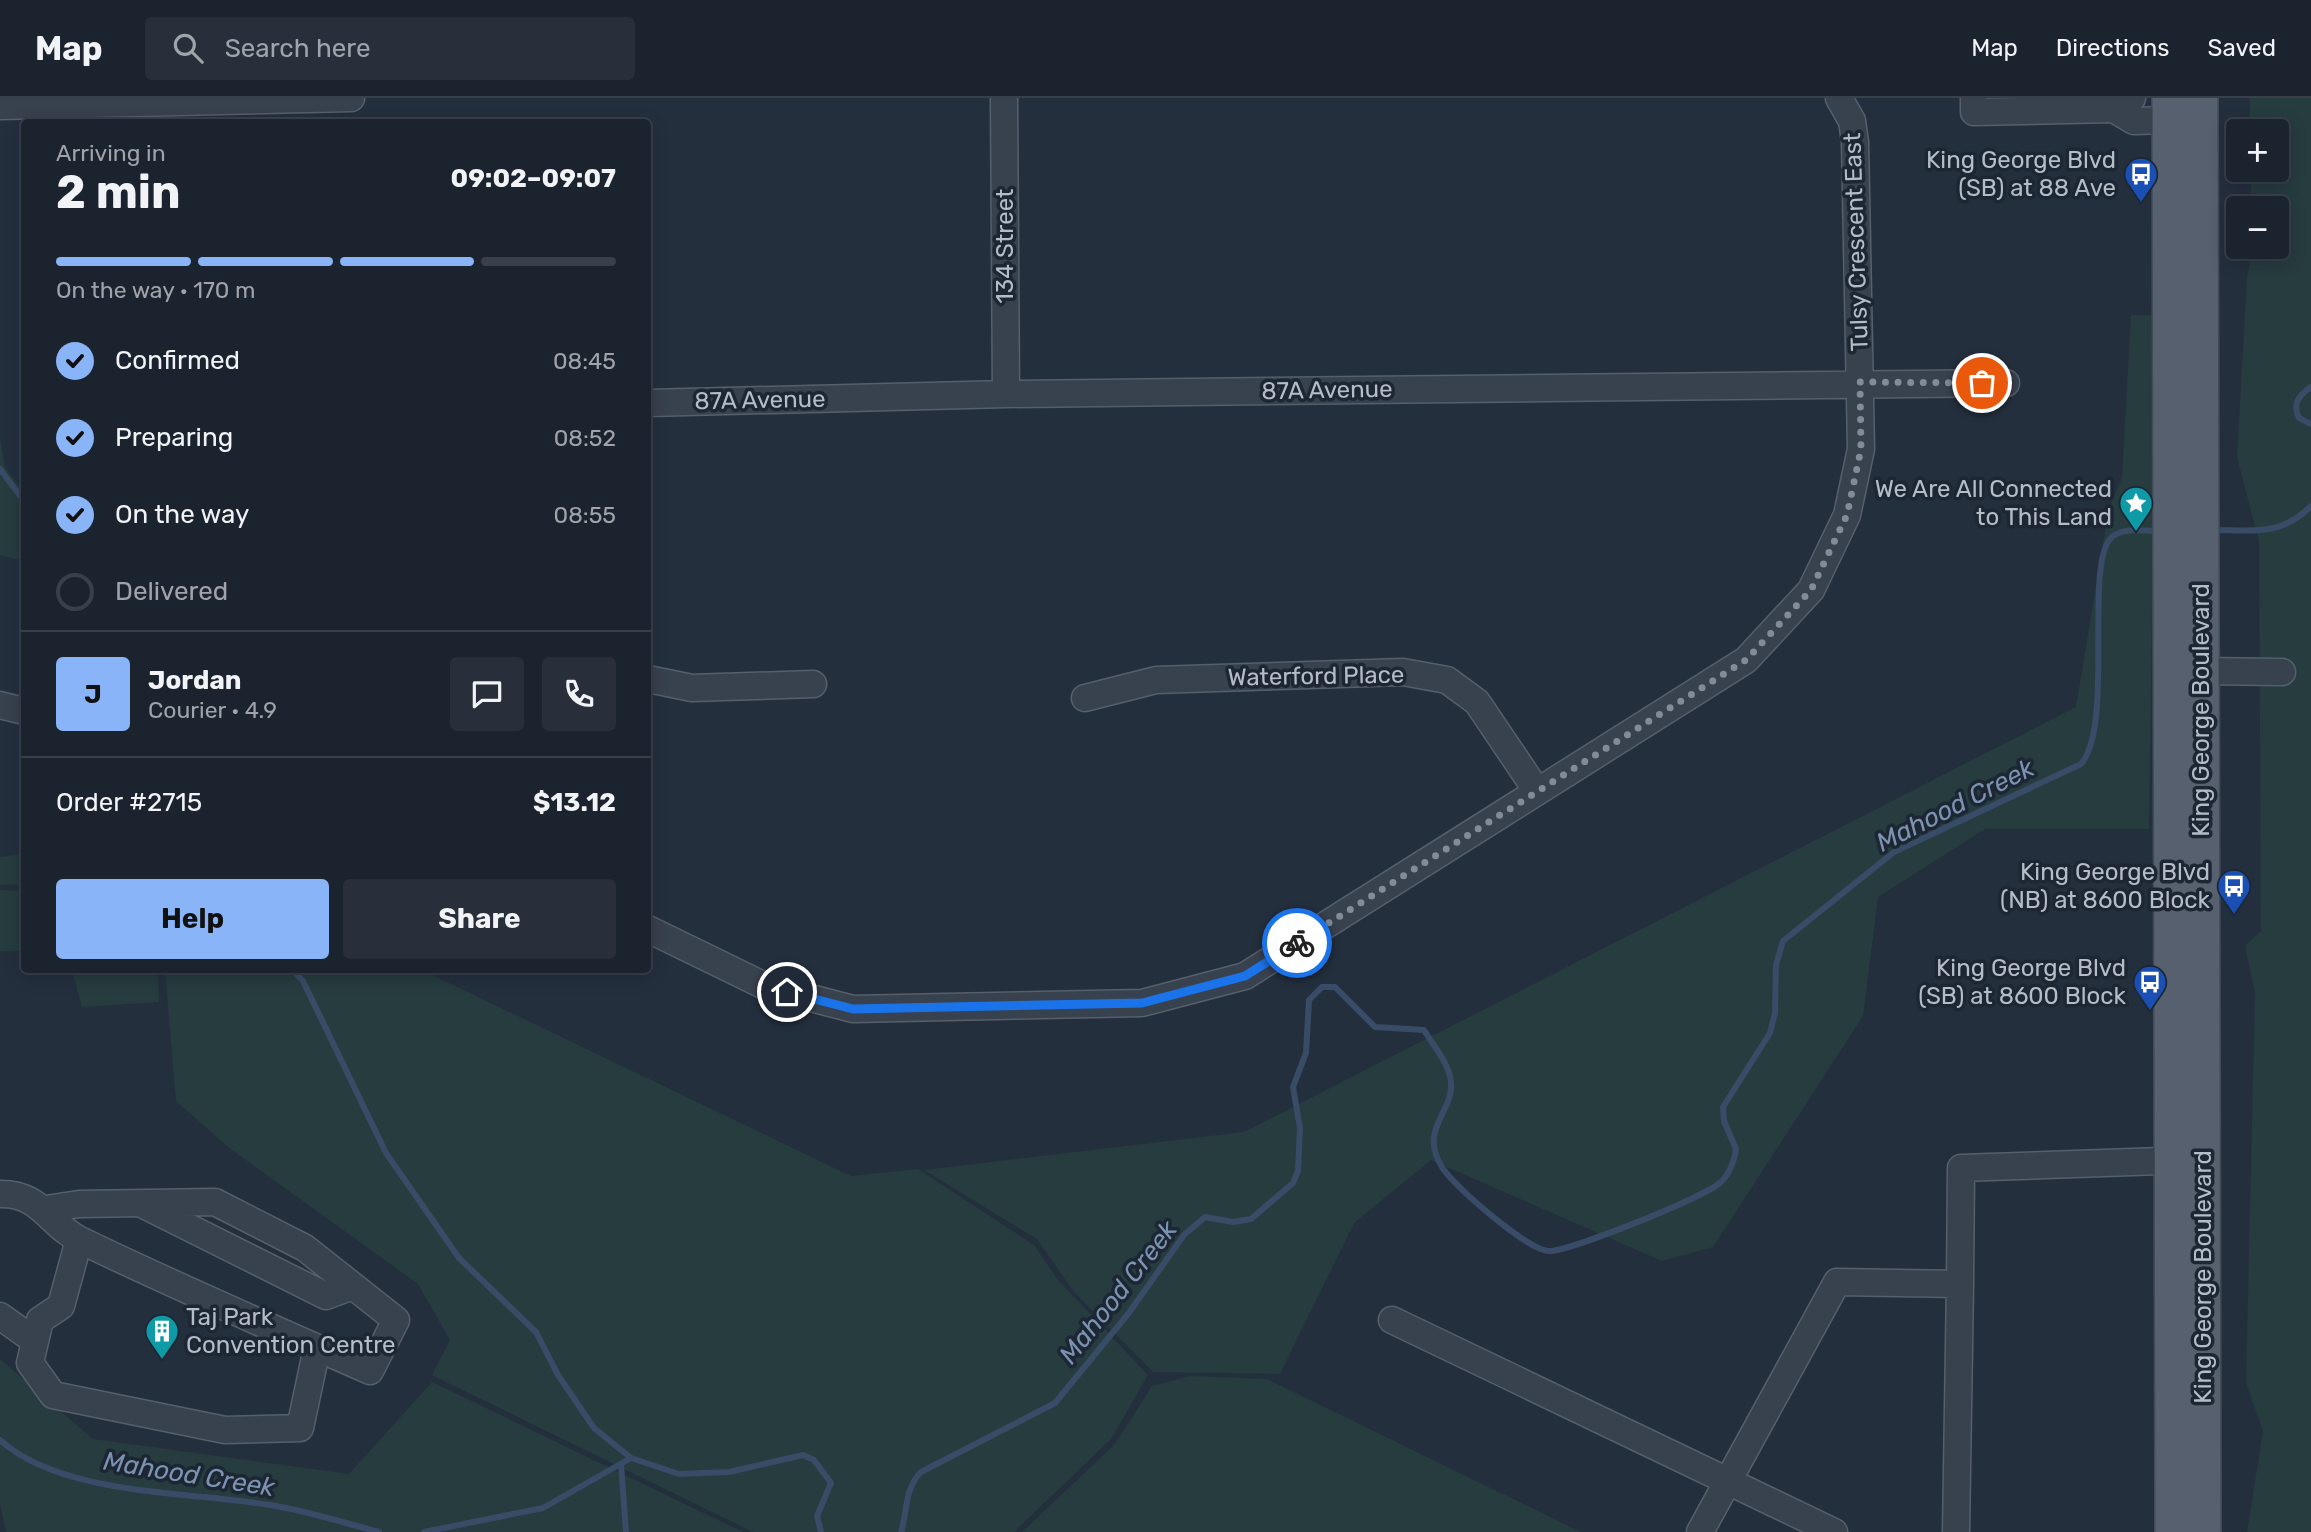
<!DOCTYPE html>
<html lang="en">
<head>
<meta charset="utf-8">
<style>
	:root { --surface:#1b232e; --page:#282f3a; --text:#f1f3f6; --muted:#a0a4aa; --line:#39404a; --accent:#8ab4f8 }
	body { margin:0; font-family:Rubik,sans-serif; background:var(--page); color:var(--text); height:100vh; display:flex; flex-direction:column; font-size:26px; white-space:nowrap }
	* { box-sizing:border-box; margin:0 }
	p { font-size:23px; color:var(--muted) }
	.icon { flex:none; width:38px; height:38px; fill:none; stroke:currentColor; stroke-width:2; stroke-linecap:round; stroke-linejoin:round }
	.map { position:relative; flex:1; overflow:hidden }
	.panel { position:absolute; left:21px; top:21px; width:630px; height:854px; display:flex; flex-direction:column; background:var(--surface); border-radius:7px; box-shadow:0 4px 18px #0003,0 0 0 2px var(--line) }
	.panel>* { flex:none }
	.buttons { position:absolute; left:2226px; top:21px; display:grid; gap:14px }
	.buttons a { display:grid; place-items:center; width:63px; height:63px; border-radius:7px; background:var(--surface); box-shadow:0 4px 18px #0003,0 0 0 2px var(--line); font-size:35px }
	.pin { position:absolute; display:grid; place-items:center; width:60px; height:60px; color:#fff; margin:-30px; border:4px solid #fff; border-radius:50%; box-shadow:0 2px 7px #0007 }
	.courier { position:absolute; display:grid; place-items:center; width:70px; height:70px; margin:-35px; border:5px solid #1a73e8; border-radius:50%; background:#fff; color:#222; box-shadow:0 2px 9px #0007 }
	.headline em { font-style:normal; font-weight:700 }
	.headline div { display:flex; flex-direction:column-reverse }
	.headline { display:flex; align-items:center; justify-content:space-between; height:119px; padding:0 35px }
	h1 { font-size:46px; font-weight:700; line-height:52px }
	.bar { display:grid; grid-template-columns:repeat(4,1fr); gap:10px 7px; align-content:center; height:84px; padding:0 35px }
	.bar i { height:9px; border-radius:5px; background:var(--line) }
	.bar .active { background:var(--accent) }
	.bar p { grid-column:span 4 }
	.line { display:flex; align-items:center; gap:18px; padding:0 35px; border-top:2px solid var(--line) }
	.line div { flex:1 }
	.round { display:grid; place-items:center; flex:none; width:74px; height:74px; border-radius:7px; background:var(--page) }
	ol { padding:0 35px; list-style:none }
	li { display:flex; align-items:center; gap:21px; height:77px }
	li p { margin-inline-start:auto }
	li .icon { padding:7px; border-radius:50%; background:var(--accent); color:#111; stroke-width:4 }
	li:last-child { color:var(--muted) }
	li i { width:38px; height:38px; border:4px solid var(--line); border-radius:50% }
	.button { display:flex; gap:14px; margin-top:auto; padding:14px 35px }
	.button a { flex:1; height:80px; border-radius:7px; background:var(--accent); color:#111; font-size:28px; font-weight:700; line-height:80px; text-align:center }
	.button a+a { background:var(--page); color:var(--text) }
	header { display:flex; align-items:center; gap:42px; box-sizing:border-box; height:98px; padding:0 35px; background:var(--surface); border-bottom:2px solid var(--line) }
	header strong { font-size:33px }
	nav { display:flex; gap:38px; margin-inline-start:auto; font-size:24px }
	.search { width:490px; height:63px; background:var(--page); display:flex; align-items:center; gap:18px; box-sizing:border-box; padding:0 24px; border-radius:7px; color:var(--muted); font-size:26px }
	.map>svg:first-child { display:block }
</style>
</head>
<body>
<header>
<strong>Map</strong>
<div class="search"><svg class="icon" aria-label="search" viewBox="0 0 24 24"><circle cx="10" cy="10" r="6"/><path d="M15 15l6 6"/></svg>Search here</div>
<nav><a>Map</a><a>Directions</a><a>Saved</a></nav>
</header>
<div class="map">
<svg width="2311" height="1434" viewBox="0 0 2311 1434">
	<rect width="100%" height="100%" fill="#242f3e"/>
	<path fill="#263c3f" d="M2250 0H2311V1434H2247L2263 1333 2246 1285 2255 896 2245 848 2261 833 2259 444 2237 359 2247 180 2253 149H2277V110H2251V72H2277V33H2250Z
		M2131 217H2156L2149 731H1985L1878 799 1863 918 1713 1149 1662 1163 1431 1062 1354 1125 1280 1276 1153 1274 1074 1194 1037 1141 924 1072 1244 1034 2076 609 2109 410 2122 380Z
		M0 340 5 369 24 394V463L0 457Z
		M24 756V787H0V759Z
		M0 792 24 793V853H0Z
		M72 872H158L159 904 82 909Z
		M165 872H422L851 1078 918 1071 1034 1147 1058 1182 1148 1277 1111 1341 1014 1434H753L432 1277 450 1242 418 1186 228 1049 176 1003Z
		M0 1261 93 1341 349 1376 432 1284 743 1434H6L0 1406Z
		M1190 1278 1267 1281 1581 1434H1022L1115 1346 1152 1288Z"/>
	<g fill="none" stroke-linecap="round" stroke-linejoin="round">
		<path stroke="#394c67" stroke-width="6" d="M2311 289C2299 297 2292 306 2299 320L2311 326
			M0 371 24 403
			M2212 432C2253 432 2280 439 2311 408
			M293 872 303 883 386 1055 459 1160 536 1234 558 1277 594 1330 631 1360
			M0 1342C63 1399 194 1393 276 1408 310 1414 345 1425 379 1434
			M621 1366 626 1434
			M424 1434 543 1410 631 1360 679 1376 729 1374 803 1357 814 1362 831 1385 817 1418 821 1434
			M901 1434C908 1413 904 1391 921 1374L1055 1305 1128 1216 1184 1137 1205 1119 1233 1124 1251 1121 1293 1085 1298 1073 1300 1030 1293 989 1306 955 1309 902 1322 889H1335L1375 929 1424 932C1433 947 1450 967 1451 984 1454 1014 1418 1031 1442 1069 1452 1087 1530 1154 1549 1153 1571 1153 1705 1099 1721 1084 1729 1077 1735 1061 1736 1051L1724 1023 1723 1009 1770 935 1775 915 1776 867 1783 843 1894 754 2081 666C2115 627 2083 464 2112 439 2123 429 2146 433 2160 433"/>
		<defs>
			<path id="minor" d="M1004 0 1006 296
				M1974 0V14L2114 11 2132 0
				M0 8 351 0
				M2114 11 2134 23 2169 22
				M648 305 1006 296 2006 285
				M2200 573 2282 574
				M648 581 692 590 813 586
				M1085 600 1156 582 1403 574 1447 582 1477 604 1537 693
				M0 607 24 613
				M648 831 765 888 853 911 1142 905 1245 878 1746 562 1811 492 1847 417 1861 351 1855 44 1852 23 1839 0
				M0 1096C41 1095 49 1127 80 1142 175 1188 272 1230 370 1273L396 1222 305 1150 215 1104 79 1106 46 1111
				M144 1107 326 1198 353 1188
				M79 1142 61 1208 40 1222 30 1265 53 1297 225 1332 300 1330 317 1250
				M0 1218 35 1243
				M1392 1222 1834 1434
				M1700 1434 1837 1184 1960 1186 1961 1070 2190 1062
				M1956 1434 1960 1186"/>
			<path id="major" d="M2169 0 2172 1434
				M2201 0 2204 1434"/>
		</defs>
		<use href="#minor" stroke="#565f6c" stroke-width="29"/>
		<use href="#major" stroke="#414a57" stroke-width="36"/>
		<use href="#minor" stroke="#38414e" stroke-width="26"/>
		<use href="#major" stroke="#56606e" stroke-width="33"/>
	</g>
	<g fill="none" stroke-linecap="round" stroke-linejoin="round">
		<path stroke="#828b98" stroke-width="7" stroke-dasharray="0 12.6" d="M1297 845 1746 562 1811 492 1847 417 1861 351 1860 284 1982 285"/>
		<path stroke="#1a73e8" stroke-width="9" d="M787 894 853 911 1142 905 1245 878 1297 845"/>
	</g>
	<defs>
		<symbol id="bus-pin" viewBox="-11 -11 22 30"><path d="M0 17L-7.5 6A9.5 9.5 0 1 1 7.5 6Z" fill="#1a4fb4" stroke="#1d2633"/><path d="M-5-6H5V4H4V6H2V4H-2V6H-4V4H-5ZM-3.5-4V0h7V-4ZM-3.5 1.2v1.5H-2V1.2ZM2 1.2v1.5H3.5V1.2Z" fill="#fff"/></symbol>
		<symbol id="sight-pin" viewBox="-11 -11 22 30"><path d="M0 17L-7.5 6A9.5 9.5 0 1 1 7.5 6Z" fill="#0f9aa8" stroke="#1d2633"/><path d="M0-6L1.8-2.2L6-1.7L2.9 1.2L3.7 5.4L0 3.3L-3.7 5.4L-2.9 1.2L-6-1.7L-1.8-2.2Z" fill="#fff"/></symbol>
		<symbol id="building-pin" viewBox="-11 -11 22 30"><path d="M0 17L-7.5 6A9.5 9.5 0 1 1 7.5 6Z" fill="#0f9aa8" stroke="#1d2633"/><path d="M-4-6H4V6H1V3H-1V6H-4ZM-2.5-4.3h1.7v1.8h-1.7ZM.8-4.3h1.7v1.8H.8ZM-2.5-1h1.7V.8h-1.7ZM.8-1h1.7V.8H.8Z" fill="#fff"/></symbol>
	</defs>
	<g fill-rule="evenodd">
		<use href="#bus-pin" x="2122" y="57" width="38" height="52"/>
		<use href="#sight-pin" x="2117" y="386" width="38" height="52"/>
		<use href="#bus-pin" x="2215" y="769" width="38" height="52"/>
		<use href="#bus-pin" x="2131" y="865" width="38" height="52"/>
		<use href="#building-pin" x="143" y="1214" width="38" height="52"/>
	</g>
	<g text-anchor="middle" stroke-width="7" stroke-linejoin="round" paint-order="stroke">
		<g font-size="24" fill="#b4bcc9" stroke="#1d2633" text-anchor="end">
			<text x="2116" y="70">King George Blvd<tspan x="2116" dy="28">(SB) at 88 Ave</tspan></text>
			<text x="2112" y="399">We Are All Connected<tspan x="2112" dy="28">to This Land</tspan></text>
			<text x="2210" y="782">King George Blvd<tspan x="2210" dy="28">(NB) at 8600 Block</tspan></text>
			<text x="2126" y="878">King George Blvd<tspan x="2126" dy="28">(SB) at 8600 Block</tspan></text>
			<text x="186" y="1227" text-anchor="start">Taj Park<tspan x="186" dy="28">Convention Centre</tspan></text>
		</g>
		<g font-size="24" fill="#b4bcc9" stroke="#1d2633">
			<text transform="translate(1856 144) rotate(-92)" y="8">Tulsy Crescent East</text>
			<text transform="translate(1005 148) rotate(-90)" y="8">134 Street</text>
			<text transform="translate(1327 292) rotate(-1)" y="8">87A Avenue</text>
			<text transform="translate(760 302) rotate(-1)" y="8">87A Avenue</text>
			<text transform="translate(1316 578) rotate(-1)" y="8">Waterford Place</text>
			<text transform="translate(2201 612) rotate(-90)" y="8">King George Boulevard</text>
			<text transform="translate(2203 1179) rotate(-90)" y="8">King George Boulevard</text>
		</g>
		<g font-size="26" font-style="italic" fill="#7c92b1" stroke="#1d2633">
			<text transform="translate(1955 707) rotate(-27)" y="9">Mahood Creek</text>
			<text transform="translate(1118 1194) rotate(-52)" y="9">Mahood Creek</text>
			<text transform="translate(189 1376) rotate(9)" y="9">Mahood Creek</text>
		</g>
	</g>
</svg>
<div class="buttons">
<a>+</a>
<a>−</a>
</div>
<div class="pin" style="left:1982px;top:285px;background:#ea580c"><svg class="icon" aria-label="bag" viewBox="0 0 24 24"><path d="M5 8h14l-1 12H6zM9 8a3 3 0 0 1 6 0"/></svg></div>
<div class="pin" style="left:787px;top:894px;background:#1f2937"><svg class="icon" aria-label="home" viewBox="0 0 24 24"><path d="M3 11l9-7 9 7M6 9v11h12V9"/></svg></div>
<div class="courier" style="left:1297px;top:845px"><svg class="icon" aria-label="bike" viewBox="0 0 24 24"><circle cx="6" cy="16" r="4"/><circle cx="18" cy="16" r="4"/><path d="M6 16l4-8h5l3 8M10 8l3 8H6M13 5h3"/></svg></div>
<section class="panel">
<div class="headline"><div><h1>2 min</h1><p>Arriving in</p></div><em>09:02–09:07</em></div>
<div class="bar"><i class="active"></i><i class="active"></i><i class="active"></i><i></i><p>On the way · 170 m</p></div>
<ol>
<li><svg class="icon" aria-label="check" viewBox="0 0 24 24"><path d="M5 12l5 5 9-10"/></svg>Confirmed<p>08:45</p></li>
<li><svg class="icon" aria-label="check" viewBox="0 0 24 24"><path d="M5 12l5 5 9-10"/></svg>Preparing<p>08:52</p></li>
<li><svg class="icon" aria-label="check" viewBox="0 0 24 24"><path d="M5 12l5 5 9-10"/></svg>On the way<p>08:55</p></li>
<li><i></i>Delivered</li>
</ol>
<div class="line" style="height:126px"><b class="round" style="background:var(--accent);color:#111">J</b><div><b>Jordan</b><p>Courier · 4.9</p></div><a class="round"><svg class="icon" aria-label="chat" viewBox="0 0 24 24"><path d="M4 5h16v11H9l-5 4z"/></svg></a><a class="round"><svg class="icon" aria-label="phone" viewBox="0 0 24 24"><path d="M5 4h4l2 5-3 2q2 4 5 5l2-3 5 2v4C11 20 4 13 5 4z"/></svg></a></div>
<div class="line" style="height:91px"><div>Order #2715</div><b>$13.12</b></div>
<div class="button"><a>Help</a><a>Share</a></div>
</section>
</div>
</body>
</html>
